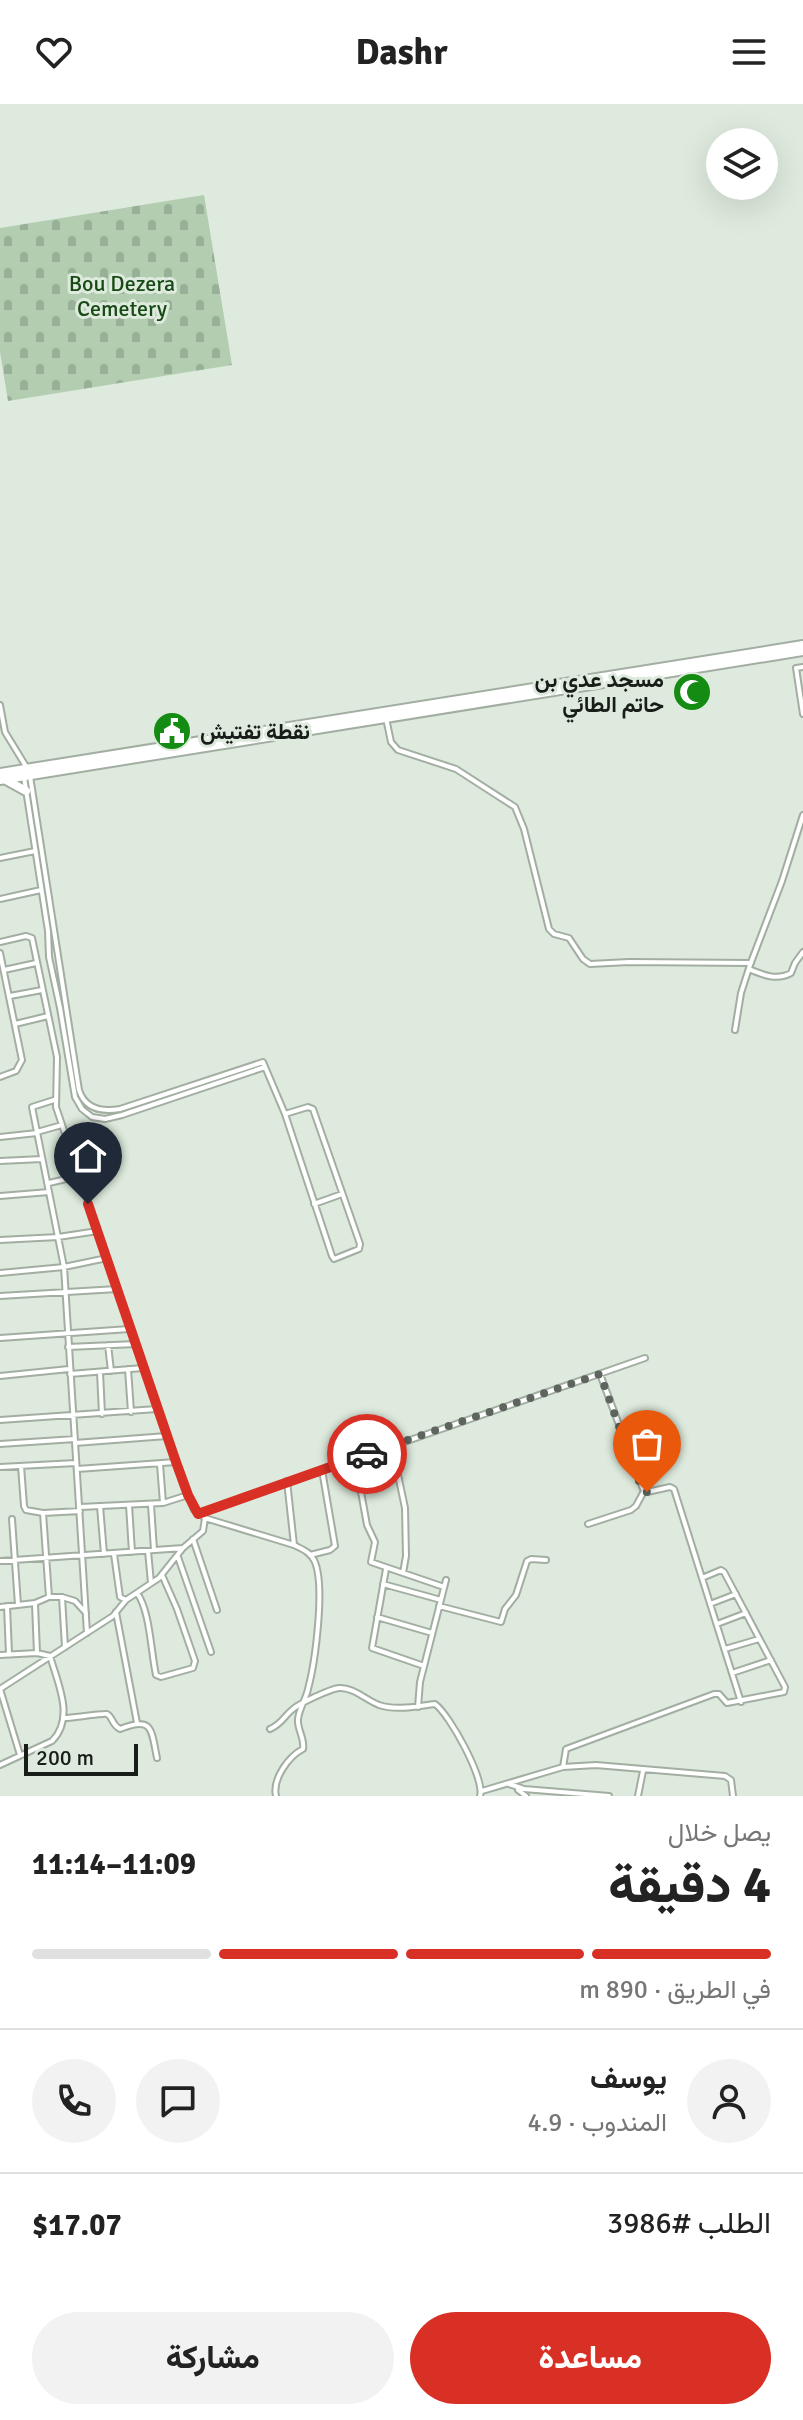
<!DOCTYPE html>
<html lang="ar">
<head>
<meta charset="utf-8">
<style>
	:root { --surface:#fff; --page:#f2f2f2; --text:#222; --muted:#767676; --line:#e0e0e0; --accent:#d93025 }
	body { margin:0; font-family:Signika,Vazirmatn,sans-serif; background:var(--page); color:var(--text); direction:rtl; height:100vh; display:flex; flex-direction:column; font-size:30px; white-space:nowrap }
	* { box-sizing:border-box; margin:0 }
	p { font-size:26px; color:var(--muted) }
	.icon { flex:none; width:44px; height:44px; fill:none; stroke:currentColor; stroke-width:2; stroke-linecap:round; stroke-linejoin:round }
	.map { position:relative; height:1692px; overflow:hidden; direction:ltr }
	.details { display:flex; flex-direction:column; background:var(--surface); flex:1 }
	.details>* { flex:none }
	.buttons { position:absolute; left:706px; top:24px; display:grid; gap:16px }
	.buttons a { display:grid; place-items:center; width:72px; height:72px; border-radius:50%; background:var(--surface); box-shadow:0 8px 32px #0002; font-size:40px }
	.scale { position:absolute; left:24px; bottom:20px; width:114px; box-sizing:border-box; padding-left:8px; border:4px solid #191d19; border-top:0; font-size:22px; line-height:28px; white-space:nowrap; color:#191d19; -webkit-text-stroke:6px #deeadd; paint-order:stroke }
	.pin { position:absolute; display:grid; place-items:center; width:68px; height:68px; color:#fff; margin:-82px -34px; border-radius:50% 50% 50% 0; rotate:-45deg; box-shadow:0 0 8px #0007 }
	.pin .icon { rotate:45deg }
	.courier { position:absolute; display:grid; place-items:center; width:80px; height:80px; margin:-40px; border:6px solid #d93025; border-radius:50%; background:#fff; color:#222; box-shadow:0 2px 10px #0007 }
	.overview em { font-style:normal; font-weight:800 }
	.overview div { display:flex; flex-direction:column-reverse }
	.overview { display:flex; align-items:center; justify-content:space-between; height:136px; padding:0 32px }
	h1 { font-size:52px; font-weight:800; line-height:60px }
	.bar { display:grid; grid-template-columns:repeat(4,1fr); gap:12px 8px; align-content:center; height:96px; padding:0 32px }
	.bar i { height:10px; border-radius:6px; background:var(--line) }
	.bar .selected { background:var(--accent) }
	.bar p { grid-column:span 4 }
	.line { display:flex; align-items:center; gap:20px; padding:0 32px; border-top:2px solid var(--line) }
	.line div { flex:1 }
	.round { display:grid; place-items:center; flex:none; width:84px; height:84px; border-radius:42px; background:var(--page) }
	.cta { display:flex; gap:16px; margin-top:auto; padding:16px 32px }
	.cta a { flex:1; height:92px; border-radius:48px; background:var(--accent); color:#fff; font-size:32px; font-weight:800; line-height:92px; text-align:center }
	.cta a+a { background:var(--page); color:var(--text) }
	header { display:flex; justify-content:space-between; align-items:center; height:104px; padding:0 32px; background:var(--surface); font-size:36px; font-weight:800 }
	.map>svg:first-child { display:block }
</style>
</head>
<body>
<header><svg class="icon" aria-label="menu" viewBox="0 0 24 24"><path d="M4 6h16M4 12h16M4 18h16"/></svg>Dashr<svg class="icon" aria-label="heart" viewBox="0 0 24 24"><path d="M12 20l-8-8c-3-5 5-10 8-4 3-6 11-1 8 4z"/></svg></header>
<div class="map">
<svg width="803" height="1692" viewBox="0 0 803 1692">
	<defs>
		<pattern id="cemetery-stones" width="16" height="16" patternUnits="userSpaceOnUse" patternTransform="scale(2)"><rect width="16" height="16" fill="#b3cdb1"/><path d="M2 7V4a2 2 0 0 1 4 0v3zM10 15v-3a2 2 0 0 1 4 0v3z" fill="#99b098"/></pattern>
	</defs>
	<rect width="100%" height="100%" fill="#deeadd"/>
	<path fill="url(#cemetery-stones)" d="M204 91 232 261 8 297 0 248V124Z"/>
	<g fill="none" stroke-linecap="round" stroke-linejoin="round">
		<defs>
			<path id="minor" d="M803 563 796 564 803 610
				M0 601 5 628 27 664
				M386 614 391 638 398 646 456 665 515 703 524 725 549 825 554 830 569 834 583 855 590 860 629 858 751 859
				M30 672 79 986C85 1005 102 1008 120 1005L263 958 285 1010 332 1152 334 1155 359 1145 360 1140 313 1005 308 1003 285 1010
				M24 673 48 827 49 853 60 904 75 993 82 1005 92 1013 105 1015 122 1011 265 963
				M0 754 35 747
				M0 795 41 786
				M0 838 26 832 32 834 57 953 56 1003 176 1358 194 1406 205 1414 294 1441C302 1445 310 1448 314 1456 326 1480 315 1559 308 1585 306 1595 299 1605 298 1615 297 1626 305 1634 303 1645 289 1652 272 1675 276 1692
				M0 849 22 956 16 967 0 973
				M749 865C763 871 777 877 791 869L795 859 803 848
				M4 866 36 859
				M10 892 42 886
				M15 920 48 912
				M735 926 741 889 750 861 782 777 803 711
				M54 996 32 1003 64 1163 87 1529
				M37 1028 62 1021
				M0 1033 37 1029
				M0 1057 42 1055
				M49 1079 79 1072
				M0 1092 49 1088
				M314 1100 342 1090
				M0 1136 58 1133 98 1127
				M0 1169 64 1163 107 1154
				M0 1192 117 1185
				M0 1234 129 1225
				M108 1241 111 1267
				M68 1243 136 1240
				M128 1265 131 1308
				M100 1268 102 1310
				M70 1270 143 1264
				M600 1270 643 1385 647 1388 670 1383 674 1385 741 1598
				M0 1272 69 1265
				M0 1316 157 1305
				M75 1339 167 1332
				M0 1340 75 1335
				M392 1342 405 1404 406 1452 403 1469
				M355 1355 367 1421 375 1438 371 1458 444 1483
				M160 1360 163 1399
				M21 1362 24 1402 26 1406 43 1409 80 1407
				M0 1363 76 1359
				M77 1365 176 1358
				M287 1377 294 1441
				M129 1401 132 1448
				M151 1401 154 1446
				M100 1402 104 1450
				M80 1403 163 1399 188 1391
				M43 1409 49 1493
				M198 1410 645 1254
				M12 1415 18 1501
				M588 1420 631 1406 636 1402 644 1387
				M193 1435 217 1506
				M148 1447 151 1479
				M114 1450 120 1493 126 1496
				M310 1451 330 1446 335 1442 322 1366
				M178 1453 211 1548
				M0 1457 183 1444
				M386 1465 372 1544 424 1562
				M383 1480 441 1496
				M137 1489C150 1506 151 1549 156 1571L161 1573 193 1564 195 1557 177 1505 162 1471
				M62 1493 65 1543
				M35 1500 37 1549
				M710 1500 736 1490
				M7 1502 9 1550
				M439 1502 501 1518 505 1505 516 1491 527 1457 531 1455 546 1456
				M0 1503 35 1499 49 1493H62L75 1497 86 1509
				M116 1508 137 1619
				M377 1513 432 1529
				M717 1520 746 1509
				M725 1545 759 1535
				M0 1551 37 1549 50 1552C58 1580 75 1614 52 1637L0 1661
				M732 1569 771 1556
				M418 1603 420 1578 446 1476
				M65 1614C71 1614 104 1609 107 1610 113 1613 111 1620 120 1625 153 1612 151 1625 157 1654
				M270 1625C283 1619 283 1613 293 1605 300 1599 330 1585 339 1584 353 1583 366 1596 379 1601 397 1607 417 1602 435 1600 450 1611 485 1675 480 1692
				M20 1651 0 1585 113 1512 126 1496 159 1474 183 1444 203 1427 205 1414
				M563 1663 566 1645 714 1590H719L727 1599 784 1588 785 1583 724 1468 721 1466 702 1474
				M509 1680 524 1685 609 1692
				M518 1686 526 1692
				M482 1687 563 1663 596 1661 725 1672 731 1676 733 1692
				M638 1692 643 1667"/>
			<path id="trunk" d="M0 669 803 541
				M0 676 803 547
				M6 676 26 687"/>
		</defs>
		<use href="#minor" stroke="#a3aea2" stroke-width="8"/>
		<use href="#trunk" stroke="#a3aea2" stroke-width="12"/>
		<use href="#minor" stroke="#fff" stroke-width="4"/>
		<use href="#trunk" stroke="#fff" stroke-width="8"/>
	</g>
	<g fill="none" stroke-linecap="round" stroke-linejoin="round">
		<path stroke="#5e655e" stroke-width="8" stroke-dasharray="0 14.4" d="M367 1350 600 1270 639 1377 644 1387 647 1388"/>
		<path stroke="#d93025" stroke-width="10" d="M88 1100 176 1358 188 1391 198 1410 367 1350"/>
	</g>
	<defs>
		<symbol id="mosque-disc" viewBox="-11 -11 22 22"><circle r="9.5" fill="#148b13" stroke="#deeadd"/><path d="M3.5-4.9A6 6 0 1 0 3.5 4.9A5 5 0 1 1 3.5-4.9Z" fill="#fff"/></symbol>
		<symbol id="civic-disc" viewBox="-11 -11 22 22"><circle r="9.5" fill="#148b13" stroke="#deeadd"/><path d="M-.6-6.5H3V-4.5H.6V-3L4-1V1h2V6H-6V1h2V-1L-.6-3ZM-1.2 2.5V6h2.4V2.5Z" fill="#fff"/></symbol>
	</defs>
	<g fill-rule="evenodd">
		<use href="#mosque-disc" x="670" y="566" width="44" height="44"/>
		<use href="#civic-disc" x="150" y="605" width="44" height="44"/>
	</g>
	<g text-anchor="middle" stroke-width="6" stroke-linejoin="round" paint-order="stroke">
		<g font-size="22" fill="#164914" stroke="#deeadd">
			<text x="122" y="187">Bou Dezera<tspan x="122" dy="25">Cemetery</tspan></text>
		</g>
		<g font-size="22" font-weight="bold" fill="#191d19" stroke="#deeadd" text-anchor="end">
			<text x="664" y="583">مسجد عدي بن<tspan x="664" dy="25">حاتم الطائي</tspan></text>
			<text x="200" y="635" text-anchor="start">نقطة تفتيش</text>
		</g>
	</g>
</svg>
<div class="buttons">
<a><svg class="icon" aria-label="layers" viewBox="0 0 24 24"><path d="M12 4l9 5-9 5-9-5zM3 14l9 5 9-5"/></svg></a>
</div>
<div class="scale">200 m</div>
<div class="pin" style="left:647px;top:1388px;background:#ea580c"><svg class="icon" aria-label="bag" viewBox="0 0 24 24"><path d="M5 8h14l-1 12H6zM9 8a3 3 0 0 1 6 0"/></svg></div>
<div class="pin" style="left:88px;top:1100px;background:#1f2937"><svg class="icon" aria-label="home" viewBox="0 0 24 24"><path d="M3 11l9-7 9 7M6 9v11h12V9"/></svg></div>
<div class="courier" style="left:367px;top:1350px"><svg class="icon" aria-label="car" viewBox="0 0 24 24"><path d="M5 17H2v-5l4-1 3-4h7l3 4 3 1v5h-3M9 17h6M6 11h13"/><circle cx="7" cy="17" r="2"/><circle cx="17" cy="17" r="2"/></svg></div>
</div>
<section class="details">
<div class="overview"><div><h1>4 دقيقة</h1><p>يصل خلال</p></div><em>11:09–11:14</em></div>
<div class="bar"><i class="selected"></i><i class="selected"></i><i class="selected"></i><i></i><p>في الطريق · 890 m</p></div>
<div class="line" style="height:144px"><a class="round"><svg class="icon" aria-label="person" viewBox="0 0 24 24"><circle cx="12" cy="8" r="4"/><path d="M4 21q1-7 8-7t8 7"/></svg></a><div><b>يوسف</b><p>المندوب · 4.9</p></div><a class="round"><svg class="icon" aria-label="chat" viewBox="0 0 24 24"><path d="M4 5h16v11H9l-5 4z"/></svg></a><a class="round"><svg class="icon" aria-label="phone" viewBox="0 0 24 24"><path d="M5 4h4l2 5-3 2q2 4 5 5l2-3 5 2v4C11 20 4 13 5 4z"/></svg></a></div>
<div class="line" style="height:104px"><div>الطلب #3986</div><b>$17.07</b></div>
<div class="cta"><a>مساعدة</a><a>مشاركة</a></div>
</section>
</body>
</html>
